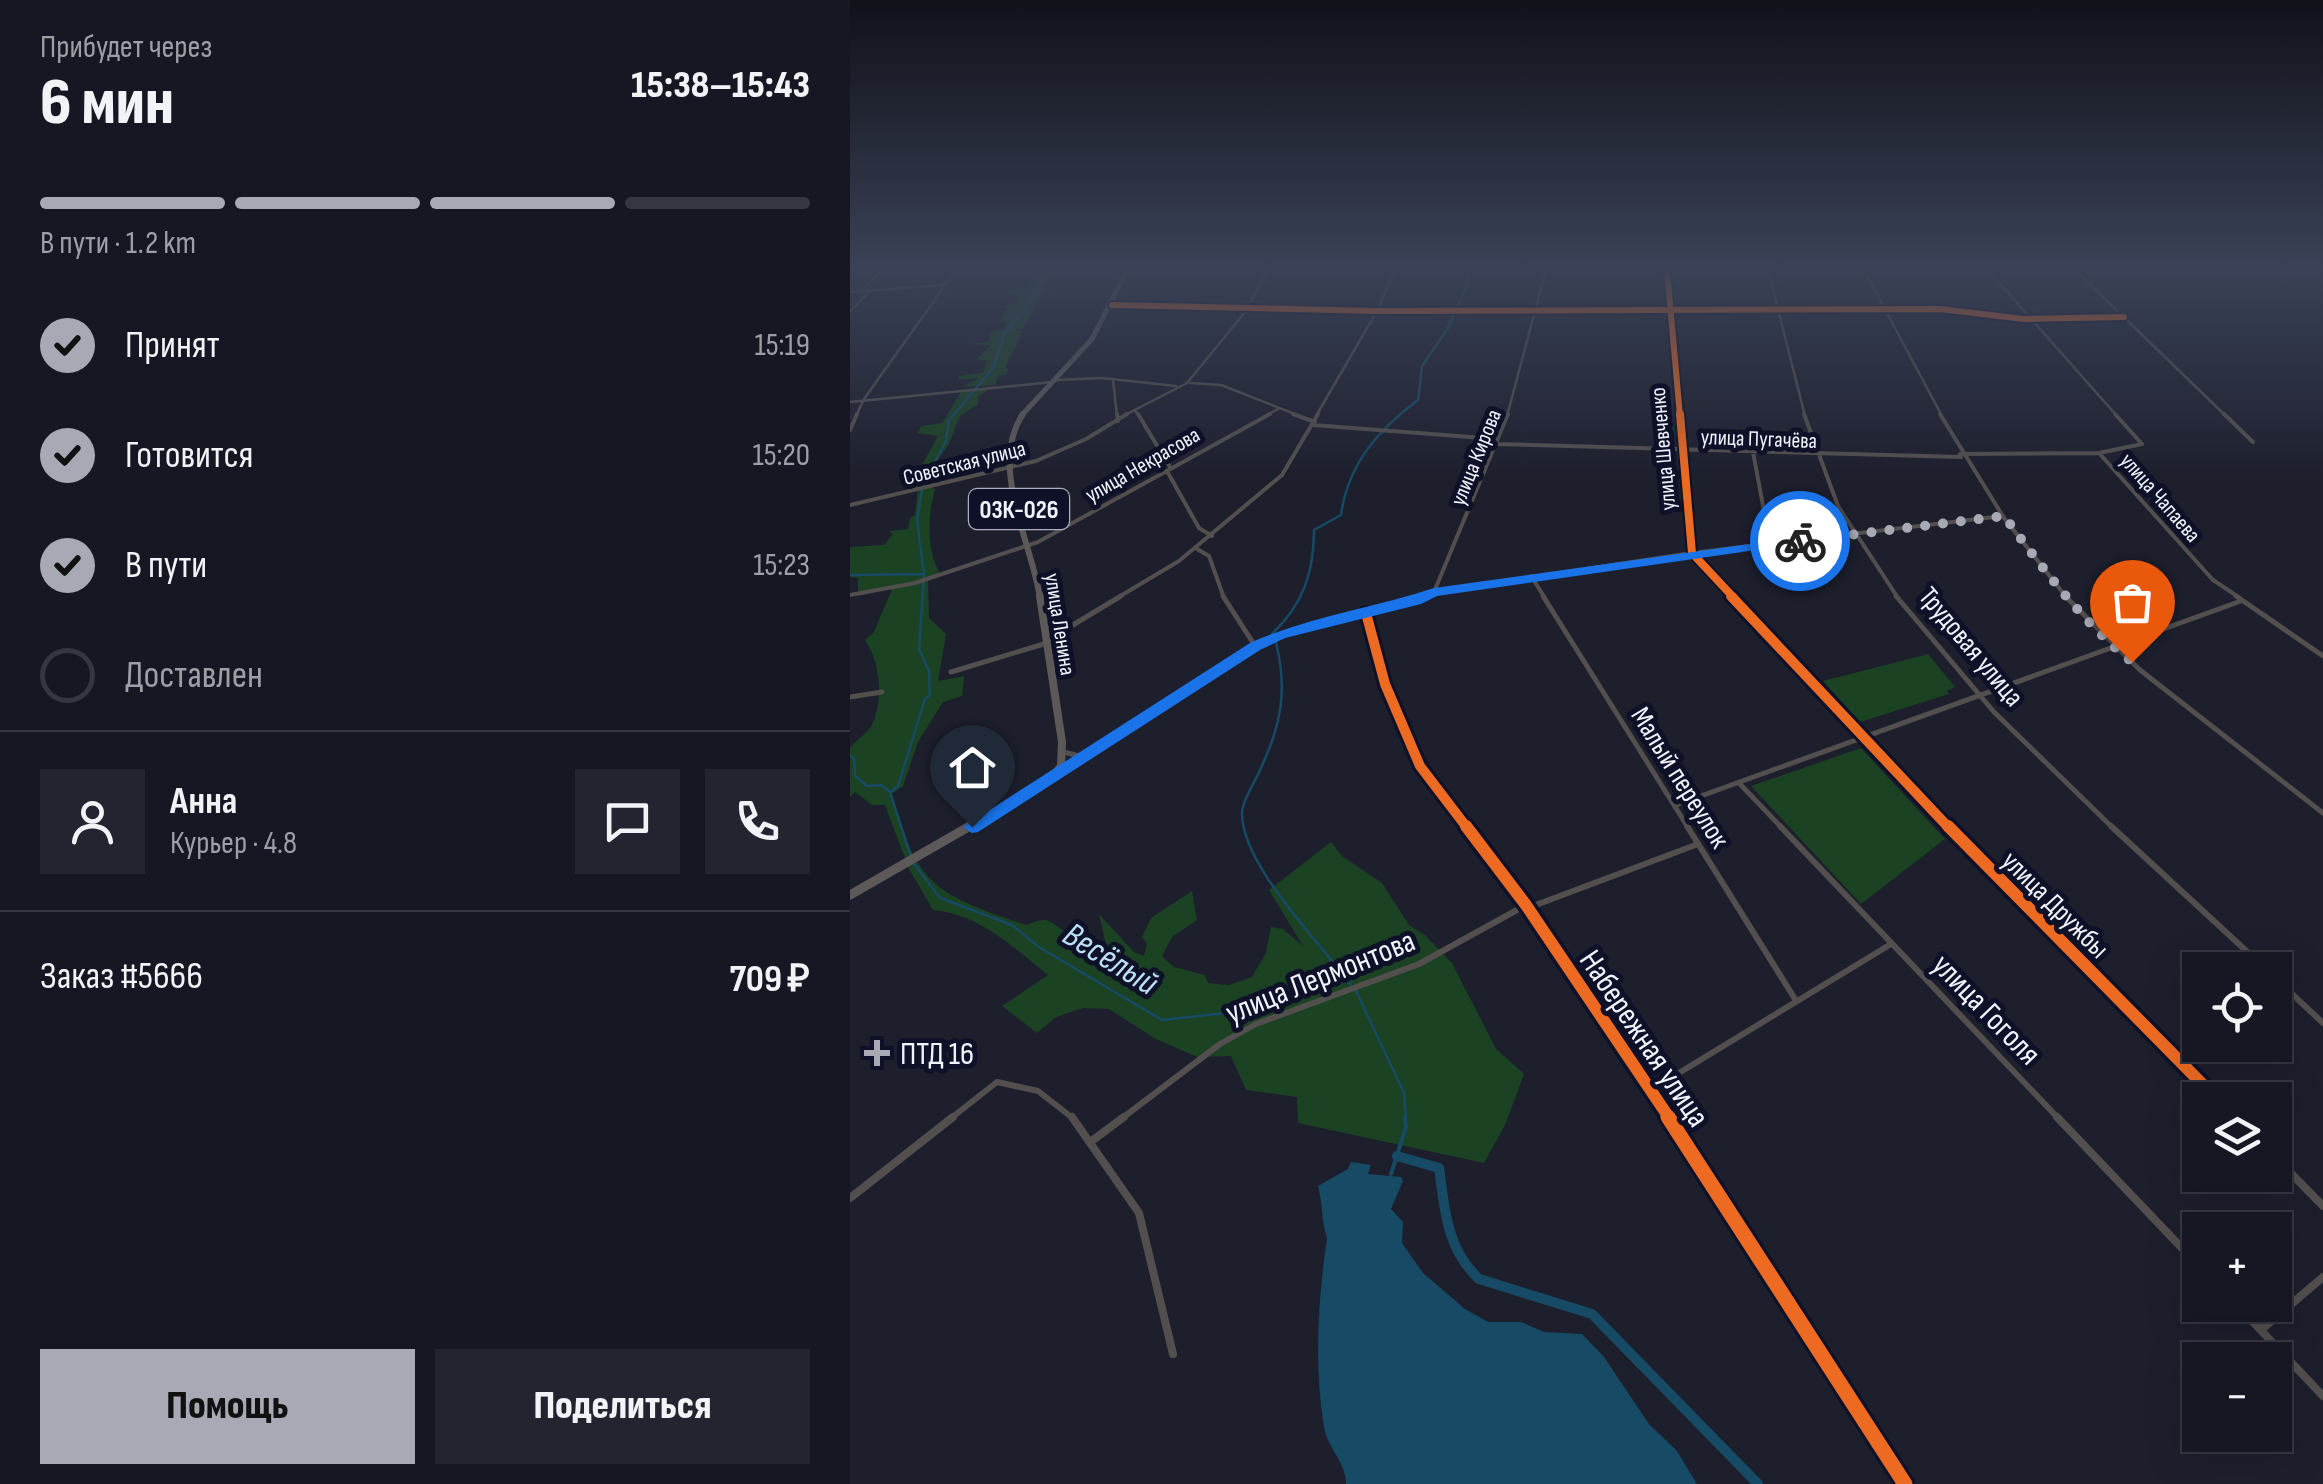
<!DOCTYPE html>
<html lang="ru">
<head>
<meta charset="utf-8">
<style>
	:root { --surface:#161722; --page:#23242f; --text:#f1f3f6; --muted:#9e9fa5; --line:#353640; --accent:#a7a9b5 }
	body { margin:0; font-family:"Sofia Sans Condensed",sans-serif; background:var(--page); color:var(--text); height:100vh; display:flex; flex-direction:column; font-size:38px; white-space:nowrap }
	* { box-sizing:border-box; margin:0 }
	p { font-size:32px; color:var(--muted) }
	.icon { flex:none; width:55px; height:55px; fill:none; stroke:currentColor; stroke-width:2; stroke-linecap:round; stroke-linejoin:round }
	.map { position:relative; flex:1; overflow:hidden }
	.side { display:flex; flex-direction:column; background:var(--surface); width:850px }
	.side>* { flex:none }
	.controls { position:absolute; left:1332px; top:952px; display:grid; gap:20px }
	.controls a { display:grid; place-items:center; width:110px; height:110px; border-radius:0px; background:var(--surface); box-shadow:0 10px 40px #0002,0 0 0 2px var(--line); font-size:50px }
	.pin { position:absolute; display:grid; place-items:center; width:85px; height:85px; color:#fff; margin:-102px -42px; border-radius:50% 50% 50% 0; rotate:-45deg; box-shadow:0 0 10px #0007 }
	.pin .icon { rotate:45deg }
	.courier { position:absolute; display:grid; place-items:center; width:100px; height:100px; margin:-50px; border:8px solid #1a73e8; border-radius:50%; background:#fff; color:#222; box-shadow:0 2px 12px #0007 }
	.headline em { font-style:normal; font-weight:800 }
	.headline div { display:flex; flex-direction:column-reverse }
	.headline { display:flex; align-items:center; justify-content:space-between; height:170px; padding:0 40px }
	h1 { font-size:65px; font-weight:800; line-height:75px }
	.bar { display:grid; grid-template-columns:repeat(4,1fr); gap:15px 10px; align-content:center; height:120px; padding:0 40px }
	.bar i { height:12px; border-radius:8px; background:var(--line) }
	.bar .active { background:var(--accent) }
	.bar p { grid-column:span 4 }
	.line { display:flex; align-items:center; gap:25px; padding:0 40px; border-top:2px solid var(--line) }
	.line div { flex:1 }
	.round { display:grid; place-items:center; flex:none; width:105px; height:105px; border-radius:0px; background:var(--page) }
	ol { padding:0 40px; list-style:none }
	li { display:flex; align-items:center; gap:30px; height:110px }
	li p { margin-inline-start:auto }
	li .icon { padding:10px; border-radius:50%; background:var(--accent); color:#111; stroke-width:4 }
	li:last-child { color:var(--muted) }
	li i { width:55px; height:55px; border:5px solid var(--line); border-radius:50% }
	.action { display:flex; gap:20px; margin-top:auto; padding:20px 40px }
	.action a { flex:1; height:115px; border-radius:0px; background:var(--accent); color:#111; font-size:40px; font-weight:800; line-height:115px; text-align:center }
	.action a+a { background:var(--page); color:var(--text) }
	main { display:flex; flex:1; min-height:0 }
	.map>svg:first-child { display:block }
</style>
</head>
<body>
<main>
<section class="side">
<div class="headline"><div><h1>6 мин</h1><p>Прибудет через</p></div><em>15:38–15:43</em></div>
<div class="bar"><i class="active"></i><i class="active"></i><i class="active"></i><i></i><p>В пути · 1.2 km</p></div>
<ol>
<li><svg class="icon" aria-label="check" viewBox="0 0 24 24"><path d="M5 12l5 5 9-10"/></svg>Принят<p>15:19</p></li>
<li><svg class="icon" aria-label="check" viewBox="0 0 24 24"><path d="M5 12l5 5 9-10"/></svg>Готовится<p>15:20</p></li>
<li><svg class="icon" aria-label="check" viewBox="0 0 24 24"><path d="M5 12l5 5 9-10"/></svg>В пути<p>15:23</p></li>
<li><i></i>Доставлен</li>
</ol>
<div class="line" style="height:180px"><a class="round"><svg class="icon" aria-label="person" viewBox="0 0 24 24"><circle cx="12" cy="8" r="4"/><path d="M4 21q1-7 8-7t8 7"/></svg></a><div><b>Анна</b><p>Курьер · 4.8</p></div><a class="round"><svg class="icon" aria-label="chat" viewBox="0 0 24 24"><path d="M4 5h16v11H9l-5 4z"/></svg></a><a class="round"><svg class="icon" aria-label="phone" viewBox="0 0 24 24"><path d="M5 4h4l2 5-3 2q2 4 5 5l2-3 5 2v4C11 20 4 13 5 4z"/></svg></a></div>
<div class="line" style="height:130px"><div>Заказ #5666</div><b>709 ₽</b></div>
<div class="action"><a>Помощь</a><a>Поделиться</a></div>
</section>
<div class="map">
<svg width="1473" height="1484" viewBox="0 0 1473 1484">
	<rect width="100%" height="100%" fill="#1d1f2d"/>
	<path fill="#1b4223" d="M193 270H207L192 288 202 287 201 290 193 292 174 328 165 330 173 331 155 368 158 369 157 374 148 376 145 385 113 387 129 378 109 380V376L133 373 137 360H126L141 345 119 344 139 342 140 332 155 328 156 322 150 321 158 308H151L169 302V295H158L159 290 178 288Z
		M142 387 128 397V405C103 416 109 423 99 444 95 451 88 458 84 466L102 468 101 477 81 483 85 490C77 514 77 555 90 573L78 579 79 618 96 634 88 681 114 676 112 696 93 702 68 742 53 786 42 794C66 888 89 895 176 925 184 922 193 917 201 922 220 935 236 947 259 957L249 914 284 952 294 956 297 944 292 937 301 918 342 891 347 920 322 937 312 956 324 967 355 975 358 983 379 985 402 977 416 953 421 927 433 929 453 946 419 890 481 842 492 856 532 883 559 925 576 936 602 963 646 1049 674 1074 655 1125 634 1163 448 1123 447 1097 396 1090 381 1056 347 1057 304 1038 259 1009 233 1008 206 1017 187 1033 152 1006 198 975C163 947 129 914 83 910L59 869 35 805H22L5 792 0 797V748C6 740 18 733 22 725 34 699 30 662 15 640L24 632 42 589 8 594V578L0 577V547L34 545 43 534 39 531 58 529 60 518 65 515 68 489 61 485 88 436 68 433 71 426 92 423 113 389Z
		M1078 654 1105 687 1097 691 1099 694 1010 722 973 681Z
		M1011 748 1095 839 1011 904 901 786Z"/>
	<path fill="#174b65" d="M501 1162 521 1165 518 1174 551 1177 553 1181 541 1209 553 1222 552 1243 573 1273 615 1309 638 1322H671L694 1332 732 1334 754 1357 799 1424 827 1451 847 1484H496C497 1464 477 1447 474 1427 464 1366 468 1299 477 1238 471 1220 473 1204 468 1186L498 1169Z"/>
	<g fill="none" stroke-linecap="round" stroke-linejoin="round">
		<path stroke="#174b65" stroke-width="2.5" d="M0 575 73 574
			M422 634C453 604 464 573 464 530L491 515C498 464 528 430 568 400L572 366 598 328 617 285 618 270
			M426 643C438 690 431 726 410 770 405 782 393 799 392 812 391 863 464 936 493 975
			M0 756 4 758 5 776 17 786 31 785 40 792 61 857
			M42 791 48 786 75 699 80 695 79 671 69 649 74 574 67 520 73 484 96 441 99 420 143 368 154 334 179 303 197 270
			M64 864 90 898 162 925 189 947 312 1020 375 1013 495 977 501 985
			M506 991 554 1093 556 1119"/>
		<path stroke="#174b65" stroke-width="4" d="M541 1174 556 1127 555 1117"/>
		<path stroke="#174b65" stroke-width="10" d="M547 1156 589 1168C595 1210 596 1248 629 1279L742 1314 908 1484"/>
		<path stroke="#524f4e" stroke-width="2.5" d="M817 270 830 416
			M918 270 955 416
			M1014 270 1092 416
			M1138 270 1267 416
			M1225 270 1376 416
			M14 289 32 270
			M0 292 94 285
			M262 305 527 311 1090 309 1174 319 1274 317
			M0 311 19 292
			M205 380 252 378 326 386
			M263 380 267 416
			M340 383 371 385 450 416
			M0 402 203 382
			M284 410 290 416
			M6 416 14 399 106 270
			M273 416 337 383 395 312 418 270
			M415 416 428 409
			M466 416 527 311 545 270
			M657 416 696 270"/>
		<path stroke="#524f4e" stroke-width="4" d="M267 414 268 421
			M288 414 320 467
			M443 414 465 422
			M830 414 842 553 884 598
			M954 414 988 506 1048 598
			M1090 414 1154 518 1217 598
			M1265 414 1292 444 1249 453 1363 580 1390 598
			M1374 414 1403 442
			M463 425 647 439
			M0 430 7 414
			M646 444 1111 457
			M903 452 920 543
			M1110 454 1249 453
			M317 471 349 528 362 536
			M0 505 186 461 236 439 277 414
			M347 549 359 556 374 598
			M681 576 695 598
			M584 592 658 414
			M0 595 65 583 188 542 420 414
			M267 598 329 561 432 475 468 414
			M571 598 584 592 842 553 1153 516"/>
		<path stroke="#524f4e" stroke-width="5" d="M373 596 405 646
			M693 596 839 829
			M881 596 1100 829
			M1046 596 1144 712 1264 829
			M1215 596 1290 670 1473 813
			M1386 596 1473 656
			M516 613 535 684 570 766 618 829
			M198 640 271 596
			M101 672 197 643
			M0 697 32 692
			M213 752 234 757
			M204 777 418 640 576 596
			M890 784 933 829
			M826 805 1391 601"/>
		<path stroke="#524f4e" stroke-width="6" d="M616 826 676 905 820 1119
			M837 826 945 999
			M930 826 1209 1119
			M1098 826 1368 1100
			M1261 826 1417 970
			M678 908 848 844
			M1425 978 1473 1023
			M801 1090 1041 944
			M100 1119 147 1082 188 1091 224 1119
			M271 1119 370 1044 406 1024 569 964 676 905"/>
		<path stroke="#524f4e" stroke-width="8" d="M222 1117 289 1213 323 1354
			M818 1117 1055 1484
			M1207 1117 1350 1267
			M243 1140 274 1117
			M1425 1157 1473 1206
			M0 1198 103 1117
			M1387 1305 1473 1396
			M1411 1330 1473 1277"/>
		<path stroke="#5d5959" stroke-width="5" d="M171 416 242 339 277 270"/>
		<path stroke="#5d5959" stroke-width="6" d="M173 414C138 465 182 543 190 598"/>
		<path stroke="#5d5959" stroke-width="8" d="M115 829 200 780 211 766 212 742 190 596"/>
		<path stroke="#5d5959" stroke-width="9" d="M0 895 120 826"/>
		<defs>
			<path id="cycleway-far4" d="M817 270 830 416
				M262 305 527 311 1090 309 1174 319 1274 317"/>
			<path id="cycleway-far3" d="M830 414 842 553 884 598"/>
			<path id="cycleway-far2" d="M881 596 1100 829
				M516 613 535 684 570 766 618 829"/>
			<path id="cycleway-far1" d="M616 826 676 905 820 1119
				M1098 826 1368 1100"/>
			<path id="cycleway" d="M818 1117 1055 1484"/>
		</defs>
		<use href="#cycleway-far4" stroke="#0e1128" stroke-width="10"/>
		<use href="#cycleway-far3" stroke="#0e1128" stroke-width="12"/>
		<use href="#cycleway-far2" stroke="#0e1128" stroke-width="16"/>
		<use href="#cycleway-far1" stroke="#0e1128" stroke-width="19"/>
		<use href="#cycleway" stroke="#0e1128" stroke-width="21"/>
		<use href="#cycleway-far4" stroke="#ed6a23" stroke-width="6"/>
		<use href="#cycleway-far3" stroke="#ed6a23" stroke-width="8"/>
		<use href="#cycleway-far2" stroke="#ed6a23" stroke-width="10"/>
		<use href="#cycleway-far1" stroke="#ed6a23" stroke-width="12"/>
		<use href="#cycleway" stroke="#ed6a23" stroke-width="15"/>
	</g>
	<linearGradient id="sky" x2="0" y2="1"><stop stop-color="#101119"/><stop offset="0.56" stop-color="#3a4257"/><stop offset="1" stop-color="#3a4257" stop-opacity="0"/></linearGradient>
	<rect width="1473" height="478" fill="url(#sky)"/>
	<path fill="#1a73e8" d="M950 537 956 541 954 543 587 596 571 604 435 638 410 650 128 832 122 833 113 827 400 643C457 617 524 608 584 588Z"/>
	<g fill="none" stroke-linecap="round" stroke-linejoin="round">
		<path stroke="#a7a9b5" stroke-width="10" stroke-dasharray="0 18" d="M950 541 1154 516C1192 567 1232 622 1282 662"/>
	</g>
	<path fill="#a7a9b5" stroke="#0e1128" stroke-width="4" d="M22 1038h10v10h10v10h-10v10h-10v-10h-10v-10h10z"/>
	<g text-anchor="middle" stroke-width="10" stroke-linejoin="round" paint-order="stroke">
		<g font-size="22" fill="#f1f3fe" stroke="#0e1128">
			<text transform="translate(909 438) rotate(2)" y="8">улица Пугачёва</text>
			<text transform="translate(812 449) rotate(-95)" y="8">улица Шевченко</text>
			<text transform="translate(625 457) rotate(-68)" y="8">улица Кирова</text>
			<text transform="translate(114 462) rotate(-14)" y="8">Советская улица</text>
			<text transform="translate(292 464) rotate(-30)" y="8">улица Некрасова</text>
			<text transform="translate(1311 497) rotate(49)" y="8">улица Чапаева</text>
			<text transform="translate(211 624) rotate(81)" y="8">улица Ленина</text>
		</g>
		<rect fill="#0e1128" stroke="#adafbe" stroke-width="2.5" x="119" y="489" width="100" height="40" rx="8"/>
		<g font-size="25" font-weight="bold" fill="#f1f3fe">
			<text x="169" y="518">03К-026</text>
		</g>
		<g font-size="28" fill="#f1f3fe" stroke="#0e1128">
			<text transform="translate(1122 646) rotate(50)" y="10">Трудовая улица</text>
			<text transform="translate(831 777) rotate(58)" y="10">Малый переулок</text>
			<text transform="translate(1206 904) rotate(45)" y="10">улица Дружбы</text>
		</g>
		<g font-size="32" fill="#f1f3fe" stroke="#0e1128">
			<text transform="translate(470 976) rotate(-22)" y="11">улица Лермонтова</text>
			<text transform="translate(1137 1009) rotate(46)" y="11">улица Гоголя</text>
			<text transform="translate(795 1038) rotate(56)" y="11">Набережная улица</text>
		</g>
		<g font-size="32" fill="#f1f3fe" stroke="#0e1128" text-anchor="start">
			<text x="50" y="1064">ПТД 16</text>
		</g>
		<g font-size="35" font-style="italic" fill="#bce0f6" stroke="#0e1128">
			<text transform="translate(261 958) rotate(32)" y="12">Весёлый</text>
		</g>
	</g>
</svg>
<div class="controls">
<a><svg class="icon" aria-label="locate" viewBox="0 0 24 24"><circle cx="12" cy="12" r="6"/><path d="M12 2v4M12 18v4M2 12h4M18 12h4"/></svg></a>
<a><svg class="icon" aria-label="layers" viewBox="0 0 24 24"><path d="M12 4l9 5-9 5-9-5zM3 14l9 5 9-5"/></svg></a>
<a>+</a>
<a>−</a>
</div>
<div class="pin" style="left:1282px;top:662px;background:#ea580c"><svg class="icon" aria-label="bag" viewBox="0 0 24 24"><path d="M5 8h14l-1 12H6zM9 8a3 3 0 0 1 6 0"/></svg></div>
<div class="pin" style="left:122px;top:827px;background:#1f2937"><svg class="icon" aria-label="home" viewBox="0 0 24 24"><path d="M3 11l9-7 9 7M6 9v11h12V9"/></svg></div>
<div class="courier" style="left:950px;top:541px"><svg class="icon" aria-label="bike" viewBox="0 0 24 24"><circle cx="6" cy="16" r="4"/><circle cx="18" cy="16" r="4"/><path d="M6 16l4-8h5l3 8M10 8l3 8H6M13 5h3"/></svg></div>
</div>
</main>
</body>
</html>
